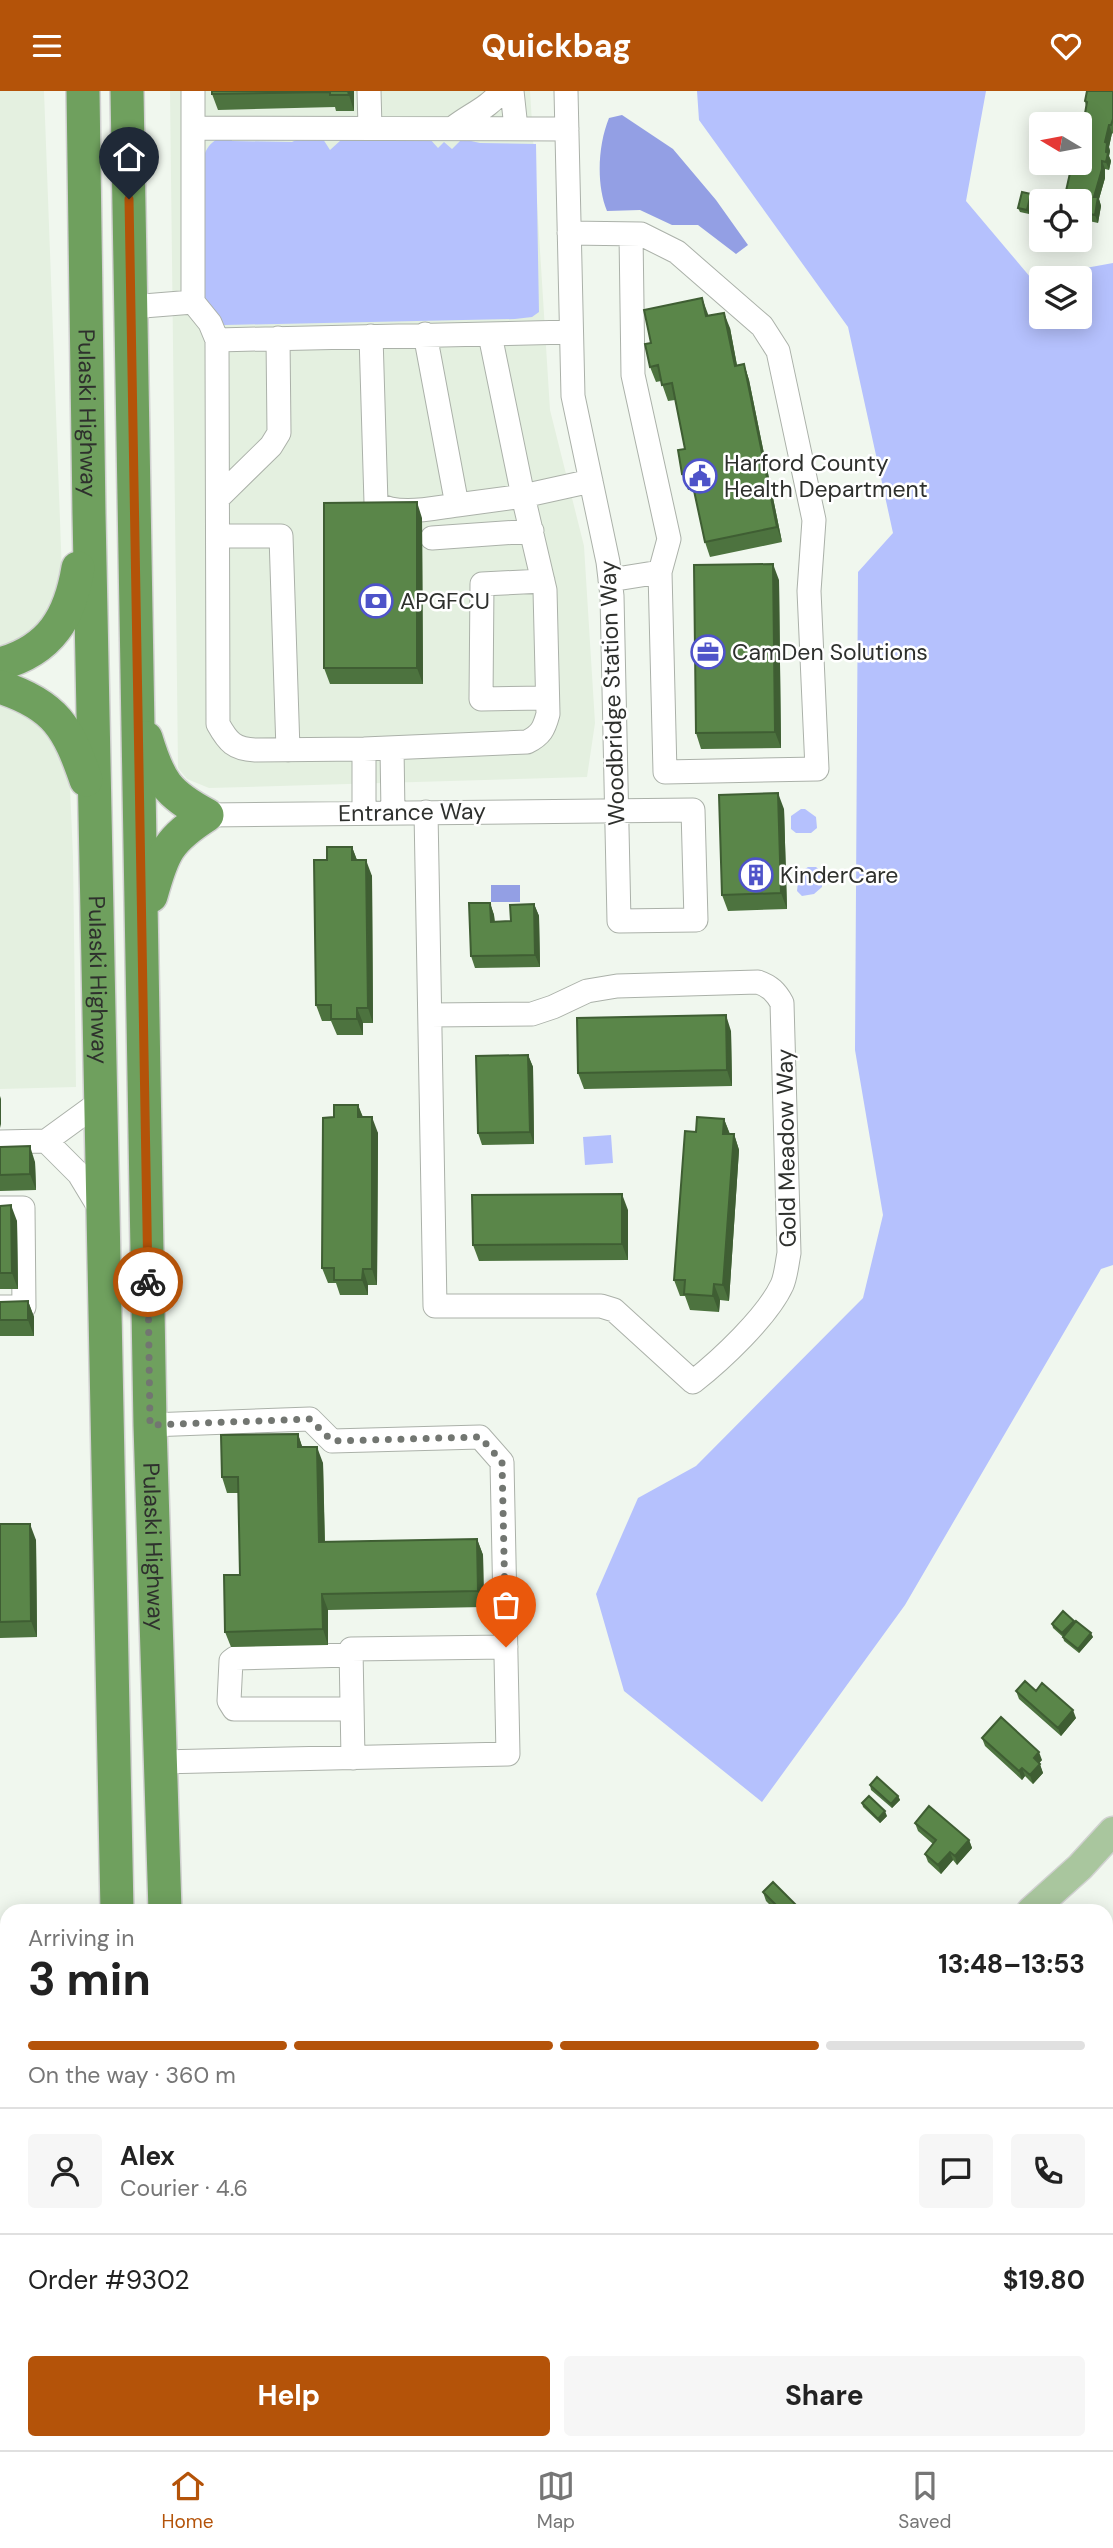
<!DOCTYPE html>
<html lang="en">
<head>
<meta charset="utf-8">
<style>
	:root { --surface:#fff; --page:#f6f6f6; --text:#222; --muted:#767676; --line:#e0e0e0; --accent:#b45309 }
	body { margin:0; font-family:"DM Sans",sans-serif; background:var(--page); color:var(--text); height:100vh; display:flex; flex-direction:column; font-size:26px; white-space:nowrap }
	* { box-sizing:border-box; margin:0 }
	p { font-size:23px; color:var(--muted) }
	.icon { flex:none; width:38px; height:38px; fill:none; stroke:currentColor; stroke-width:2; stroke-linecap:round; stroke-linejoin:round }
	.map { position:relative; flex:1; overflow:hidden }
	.drawer { position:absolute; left:0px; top:1813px; width:1113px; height:546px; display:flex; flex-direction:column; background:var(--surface); border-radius:21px 21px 0 0; box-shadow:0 4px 18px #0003 }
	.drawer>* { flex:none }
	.needle { width:46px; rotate:280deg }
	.buttons { position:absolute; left:1029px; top:21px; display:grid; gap:14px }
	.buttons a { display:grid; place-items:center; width:63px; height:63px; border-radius:7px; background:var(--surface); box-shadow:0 4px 18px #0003; font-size:35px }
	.pin { position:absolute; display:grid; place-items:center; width:60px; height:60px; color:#fff; margin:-72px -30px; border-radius:50% 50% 50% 0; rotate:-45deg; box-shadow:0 0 7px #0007 }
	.pin .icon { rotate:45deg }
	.courier { position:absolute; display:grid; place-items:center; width:70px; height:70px; margin:-35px; border:5px solid #b45309; border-radius:50%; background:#fff; color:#222; box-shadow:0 2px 9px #0007 }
	.head em { font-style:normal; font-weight:700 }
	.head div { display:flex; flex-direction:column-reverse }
	.head { display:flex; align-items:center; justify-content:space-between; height:119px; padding:0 28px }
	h1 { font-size:46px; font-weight:700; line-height:52px }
	.bar { display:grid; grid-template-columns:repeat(4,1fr); gap:10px 7px; align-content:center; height:84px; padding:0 28px }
	.bar i { height:9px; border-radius:5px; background:var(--line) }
	.bar .active { background:var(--accent) }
	.bar p { grid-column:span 4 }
	.line { display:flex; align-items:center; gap:18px; padding:0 28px; border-top:2px solid var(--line) }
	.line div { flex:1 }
	.round { display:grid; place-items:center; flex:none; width:74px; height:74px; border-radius:7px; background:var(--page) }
	.button { display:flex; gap:14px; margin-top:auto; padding:14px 28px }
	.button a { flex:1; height:80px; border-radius:7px; background:var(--accent); color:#fff; font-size:28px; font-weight:700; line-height:80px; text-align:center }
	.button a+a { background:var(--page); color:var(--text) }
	header { display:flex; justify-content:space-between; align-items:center; height:91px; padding:0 28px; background:var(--accent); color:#fff; font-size:32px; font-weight:700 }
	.dock { display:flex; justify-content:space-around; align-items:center; height:98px; border-top:2px solid var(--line); background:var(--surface); font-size:19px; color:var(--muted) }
	.dock a { display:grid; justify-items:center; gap:4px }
	.dock .active { color:var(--accent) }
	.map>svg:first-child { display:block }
</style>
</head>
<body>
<header><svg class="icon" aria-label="menu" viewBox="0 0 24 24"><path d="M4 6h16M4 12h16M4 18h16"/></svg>Quickbag<svg class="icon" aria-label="heart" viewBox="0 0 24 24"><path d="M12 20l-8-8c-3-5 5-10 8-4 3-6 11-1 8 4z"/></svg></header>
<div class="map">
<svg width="1113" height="2359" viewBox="0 0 1113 2359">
	<rect width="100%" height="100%" fill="#f0f7ee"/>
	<path fill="#e4f0e0" d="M0 0H44L62 483 56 509 40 532 29 544 0 560Z
		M170 0H530L550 319 584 455 595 632 587 686 209 697 187 688 178 677Z
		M0 611 31 622 69 673 73 766 76 996 0 998Z"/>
	<path fill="#b5c1fd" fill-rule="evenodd" d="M697 0H986L966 110 1031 187 1113 172V1174L1101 1178 905 1514 762 1711 624 1600 596 1503 638 1407 696 1375 863 1207 883 1124 855 959 858 481 893 442 848 236 699 29ZM1080 187V226H1041V187Z
		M231 44 232 50 292 51 306 44 323 48 330 59 341 49 429 47 438 57 444 51 452 58 462 48 480 52 536 53 539 221 532 226 515 228 224 234 211 224 205 213 202 71C207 53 214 47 231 44Z
		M801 718H805L816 726 817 737 811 742H796L791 738V725Z
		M808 776H816L822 781V796L814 803 802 805 797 800 799 782Z
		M611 1044 613 1072 585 1074 583 1046Z
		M1106 2150 1113 2152V2359H772L766 2352H1106Z
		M421 2352H678L665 2359H417Z"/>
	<path fill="#939fe4" d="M622 24 673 58 716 109 748 154 736 163 698 134H672L640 119 607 120C596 93 598 54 609 27Z
		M491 794H520V811H491Z"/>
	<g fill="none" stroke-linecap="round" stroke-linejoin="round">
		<defs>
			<path id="minor" d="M193 0V37L567 38
				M369 0 370 36
				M512 0 516 37
				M193 37V211
				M453 37C469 24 489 17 501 0
				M569 142 641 143 677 161 762 235 778 260 814 429 809 500 817 678 665 681 660 481 610 489
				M631 143 633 284 669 448 660 481
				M131 216 193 211 210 232 217 249
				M425 243 457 414 523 405 591 390
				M490 244 523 405 545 499 548 623C544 638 541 644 527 651L364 658 255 659C234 658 228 651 218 633L217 249 571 241
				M371 245 376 412C397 426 433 417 457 414
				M218 407 271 355 279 342 278 247
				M218 445H281L288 659
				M432 447 532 440
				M543 490 482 493 481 608 547 607
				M392 657 393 722
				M364 658V722
				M426 721 435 1215H601L614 1219 693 1291C721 1269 767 1226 782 1194 786 1185 787 1172 789 1162L782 912C776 901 770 895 758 891L617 895 587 900 553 916 532 923 430 924
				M207 724 693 719 696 829 619 830 612 505 608 471 573 305 566 0
				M46 1050 79 1083 102 1121
				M0 1051 46 1050 101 1010
				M0 1117H23L24 1216H0
				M150 1334 310 1328 332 1350 480 1346 502 1371 508 1663 160 1671
				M351 1564 235 1567 231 1570 229 1610 234 1618H352
				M353 1667 351 1558 506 1556
				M1106 1883 1113 1890"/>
			<path id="major" d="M1031 1820 1080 1776 1113 1740
				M214 2359 227 2352"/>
			<g id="highway">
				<path id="s1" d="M83 0 89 423 117 1820"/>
				<path id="s2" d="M127 0 150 1334 165 1820"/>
				<path d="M0 573C51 559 70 526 78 477"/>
				<path d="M0 596C56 614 68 637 86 689"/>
				<path d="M146 647C159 690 167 703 207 724 168 749 163 761 151 805"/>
				<path d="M127 2352 128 2359"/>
				<path d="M185 2352V2359"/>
			</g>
		</defs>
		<use href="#minor" stroke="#abb1a9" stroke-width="25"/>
		<use href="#major" stroke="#d1d1d1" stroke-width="31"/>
		<use href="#highway" stroke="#d1d1d1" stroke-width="36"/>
		<use href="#minor" stroke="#fff" stroke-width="23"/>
		<use href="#major" stroke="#a9c69e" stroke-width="28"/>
		<use href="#highway" stroke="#6fa05e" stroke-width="33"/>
	</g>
	<path fill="#4d733f" d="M354 0V20H336L335 16 218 19 212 3Z
		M1113 0V43L1112 42 1109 56 1110 60 1109 65 1111 70 1109 79 1105 78V87L1099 108 1101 115 1098 132 1080 128V110L1069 108 1066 100 1075 72 1086 15 1085 10Z
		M1041 47V59L1034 58 1032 54Z
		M1033 107 1029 123 1020 121 1018 117Z
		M708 225 730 237 737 274 744 273 749 289 782 451 710 466 705 451 694 398 688 399 682 383 685 358 675 309 668 310 661 290 656 291 650 276 651 252Z
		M422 427 423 593H330L324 577Z
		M779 489 781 657 701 658 696 642Z
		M784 718 787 818 728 820 722 804Z
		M352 756 357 769 372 785 373 932H363V944H337L331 930H322L316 914 327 769Z
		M490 812 494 824 495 831 511 830 534 813 539 825 540 876 475 877 471 865Z
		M731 940 732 995 584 998 578 982Z
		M528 964 533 976 534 1053 482 1054 478 1042Z
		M358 1014 363 1026 378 1042 377 1194H368V1204H340L336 1192H328L322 1177 334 1026Z
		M724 1028 730 1043H734L739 1059 729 1210 720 1209 719 1221 690 1219 685 1205H680L674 1189 696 1041Z
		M0 1056 35 1071 36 1099 0 1100Z
		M0 1115 17 1130 18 1198H0Z
		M628 1119V1169L479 1170 473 1154Z
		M28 1210 34 1226V1245H0V1211Z
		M298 1343 302 1356 323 1372 325 1451 477 1448 483 1464 484 1516 328 1519V1554L231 1556 225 1541 240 1484 239 1402H227L222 1386Z
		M0 1433 36 1449 37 1546 0 1547Z
		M1074 1532 1093 1546 1079 1562 1064 1550 1063 1546 1053 1537 1052 1533Z
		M1016 1600H1036L1076 1627 1061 1645 1019 1608Z
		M982 1647 1042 1669 1039 1672 1043 1682 1033 1693 1025 1685 1022 1689 985 1655Z
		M870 1694 898 1705 900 1709 892 1717 871 1699Z
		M862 1712 887 1725 880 1732 863 1716Z
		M915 1732 969 1749 972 1757 957 1774 953 1769 941 1783 928 1771 925 1763 933 1753 918 1740Z
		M763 1801 802 1820H776L766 1810Z
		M0 1901 7 1902V1932L0 1931Z"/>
	<path fill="#3f5e33" d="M348 0H354V20L349 4Z
		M1109 34 1112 42 1109 56 1110 60 1109 65 1111 70 1109 79 1106 71 1105 51Z
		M1102 70 1105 78V87L1099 108 1101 115 1098 132 1095 124 1094 106Z
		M1031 103 1033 107 1029 123 1027 119Z
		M702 207 708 223 711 241 706 225Z
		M724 222 730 237 740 291 735 275Z
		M744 273 749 289 782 451 777 436Z
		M417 411 422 427 423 593 417 577Z
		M773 473 779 489 781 657 775 641Z
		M778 702 784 718 787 818 781 802Z
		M352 756 358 772 352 769Z
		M366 769 372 785 373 932 368 917Z
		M490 812 494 824 495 843 491 831Z
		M534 813 539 825 540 876 535 864Z
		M357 917 363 932V944L357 928Z
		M726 924 731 940 732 995 727 979Z
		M528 964 533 976 534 1053 530 1041Z
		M0 1005 1 1008V1037L0 1033Z
		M358 1014 364 1030 358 1026Z
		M372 1026 378 1042 377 1194 372 1178Z
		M724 1028 730 1044 723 1043Z
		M734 1043 739 1059 729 1210 723 1194Z
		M30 1055 35 1071 36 1099 30 1083Z
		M622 1103 628 1119V1169L622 1153Z
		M11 1114 17 1130 18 1198 12 1182Z
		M363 1178 368 1194V1204L362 1189Z
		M714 1193 720 1209 719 1221 713 1205Z
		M28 1210 34 1226V1245L28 1229Z
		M298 1343 303 1358 298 1356Z
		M317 1356 323 1372 325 1467 319 1451Z
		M30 1433 36 1449 37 1546 31 1530Z
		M477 1448 483 1464 484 1516 478 1500Z
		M322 1503 328 1519V1554L323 1538Z
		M1074 1530 1075 1534 1064 1546 1062 1542Z
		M1091 1542 1093 1546 1079 1562 1078 1558Z
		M1073 1619 1076 1627 1061 1645 1058 1637Z
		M1039 1661 1042 1669 1036 1675 1034 1667Z
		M1040 1673 1043 1682 1033 1693 1030 1684Z
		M1022 1677 1025 1685 1022 1689 1019 1680Z
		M898 1705 900 1709 892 1717 891 1713Z
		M885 1720 887 1725 880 1732 878 1728Z
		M969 1749 972 1757 957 1774 955 1765Z
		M950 1761 953 1769 941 1783 938 1774Z"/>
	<path fill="#5a8649" stroke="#3f5e33" stroke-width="2" d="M212 0H348L349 4H330V1L212 3Z
		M1087 0H1113V28L1111 34H1109L1105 51 1107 52 1106 61 1108 62 1106 71 1102 70V78L1094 106H1098L1095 124 1080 121V110H1069L1070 101 1066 100 1070 82H1073L1075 72H1080V51L1087 11 1085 10Z
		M1038 24 1047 26 1045 33 1036 31Z
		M1033 46 1041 47 1040 55 1032 54Z
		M1022 101 1031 103 1027 119 1018 117Z
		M702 207 706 225 724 222 735 275 744 273 777 436 705 451 690 381 682 383 678 359 685 358 672 292 662 294 658 274 650 276 645 253 651 252 644 219Z
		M417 411V577H324V412Z
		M773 473 775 641 696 642 694 474Z
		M778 702 781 802 722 804 719 704Z
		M327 756H352V769H366L368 917H357V928H331V914H316L314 769H327Z
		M469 812H490L491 831 511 830 510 814 534 813 535 864 471 865Z
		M726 924 727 979 578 982 577 927Z
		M528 964 530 1041 478 1042 476 965Z
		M334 1014H358V1026H372V1178H363L362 1189H334V1177H322L323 1027 334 1026Z
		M697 1026 724 1028 723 1043H734L723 1194 714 1193 713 1205 684 1203 685 1189H674L685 1040 696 1041Z
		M30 1055V1083L0 1084V1056Z
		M622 1103V1153L473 1154 472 1104Z
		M11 1114 12 1182H0V1115Z
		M28 1210V1229H0V1211Z
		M298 1343V1356H317L319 1451 477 1448 478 1500 322 1503 323 1538 225 1541 224 1484H240L238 1386H222L221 1344Z
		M0 1433H30L31 1530 0 1531Z
		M1063 1520 1074 1530 1062 1542 1052 1533Z
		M1076 1530 1091 1542 1078 1558 1063 1546Z
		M1025 1590 1036 1600 1042 1592 1073 1619 1058 1637 1016 1600Z
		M1001 1626 1039 1661 1034 1667 1040 1673 1030 1684 1022 1677 1019 1680 982 1647Z
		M877 1686 898 1705 891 1713 870 1694Z
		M869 1705 885 1720 878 1728 862 1712Z
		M929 1715 969 1749 955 1765 950 1761 938 1774 925 1763 936 1749 915 1732Z
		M773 1791 802 1820H782L763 1801Z
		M0 1901 7 1902V1924L0 1923Z
		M370 2352H396L399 2357 394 2359H374Z"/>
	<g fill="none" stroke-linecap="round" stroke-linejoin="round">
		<path stroke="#727671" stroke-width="7" stroke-dasharray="0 12.6" d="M148 1191 150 1334 310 1328 332 1350 480 1346 502 1371 506 1556"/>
		<path stroke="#b45309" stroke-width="9" d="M129 108 148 1191"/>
	</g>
	<defs>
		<symbol id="civic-ring" viewBox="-11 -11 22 22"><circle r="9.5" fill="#fff" stroke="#4e53c9" stroke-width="1.5"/><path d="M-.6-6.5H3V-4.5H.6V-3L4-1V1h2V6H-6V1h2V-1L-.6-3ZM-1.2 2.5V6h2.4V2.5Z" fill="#4e53c9"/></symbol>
		<symbol id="bank-ring" viewBox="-11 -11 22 22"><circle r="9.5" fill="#fff" stroke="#4e53c9" stroke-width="1.5"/><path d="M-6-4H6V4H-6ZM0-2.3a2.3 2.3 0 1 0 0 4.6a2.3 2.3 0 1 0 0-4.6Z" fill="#4e53c9"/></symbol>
		<symbol id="office-ring" viewBox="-11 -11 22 22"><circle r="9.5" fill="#fff" stroke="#4e53c9" stroke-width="1.5"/><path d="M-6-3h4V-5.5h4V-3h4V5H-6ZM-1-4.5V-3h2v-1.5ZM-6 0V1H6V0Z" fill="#4e53c9"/></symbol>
		<symbol id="building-ring" viewBox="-11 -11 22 22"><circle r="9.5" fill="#fff" stroke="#4e53c9" stroke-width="1.5"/><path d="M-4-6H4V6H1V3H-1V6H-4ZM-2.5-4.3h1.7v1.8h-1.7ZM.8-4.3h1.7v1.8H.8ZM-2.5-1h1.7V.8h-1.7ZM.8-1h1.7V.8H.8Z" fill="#4e53c9"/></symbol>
	</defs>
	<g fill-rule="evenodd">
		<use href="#civic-ring" x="681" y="366" width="38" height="38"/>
		<use href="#bank-ring" x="357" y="491" width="38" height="38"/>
		<use href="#office-ring" x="689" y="542" width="38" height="38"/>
		<use href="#building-ring" x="737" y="765" width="38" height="38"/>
	</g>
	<g text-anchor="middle" stroke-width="5" stroke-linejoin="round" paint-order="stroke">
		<g font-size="23" fill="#2e302d" stroke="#fff">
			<text dy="8" stroke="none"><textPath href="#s1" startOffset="322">Pulaski Highway</textPath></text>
			<text transform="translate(612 602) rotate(-92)" y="8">Woodbridge Station Way</text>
			<text transform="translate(412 721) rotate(-1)" y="8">Entrance Way</text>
			<text dy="8" stroke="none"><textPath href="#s1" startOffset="889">Pulaski Highway</textPath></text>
			<text transform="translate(786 1057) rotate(-91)" y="8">Gold Meadow Way</text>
			<text dy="8" stroke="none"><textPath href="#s2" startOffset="1456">Pulaski Highway</textPath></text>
		</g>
		<g font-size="23" fill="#2e302d" stroke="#fff" text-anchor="start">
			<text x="724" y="380">Harford County<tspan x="724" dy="26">Health Department</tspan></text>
			<text x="400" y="518">APGFCU</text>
			<text x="732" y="569">CamDen Solutions</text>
			<text x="780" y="792">KinderCare</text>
		</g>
	</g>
</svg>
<div class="buttons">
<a><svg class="needle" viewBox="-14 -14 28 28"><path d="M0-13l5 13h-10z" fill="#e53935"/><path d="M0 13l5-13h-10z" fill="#767676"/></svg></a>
<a><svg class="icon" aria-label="locate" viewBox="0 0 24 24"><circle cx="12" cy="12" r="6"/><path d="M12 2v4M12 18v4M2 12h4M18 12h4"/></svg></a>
<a><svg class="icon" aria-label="layers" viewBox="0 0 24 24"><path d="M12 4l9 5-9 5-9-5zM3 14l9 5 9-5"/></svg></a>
</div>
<div class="pin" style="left:506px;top:1556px;background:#ea580c"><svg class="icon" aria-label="bag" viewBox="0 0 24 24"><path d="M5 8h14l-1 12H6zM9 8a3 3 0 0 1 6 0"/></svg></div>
<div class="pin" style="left:129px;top:108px;background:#1f2937"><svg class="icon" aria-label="home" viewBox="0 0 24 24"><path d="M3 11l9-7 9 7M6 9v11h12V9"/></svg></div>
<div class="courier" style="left:148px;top:1191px"><svg class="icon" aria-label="bike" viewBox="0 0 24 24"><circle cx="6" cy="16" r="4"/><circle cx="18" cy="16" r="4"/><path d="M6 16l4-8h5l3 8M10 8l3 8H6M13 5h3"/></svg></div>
<section class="drawer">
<div class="head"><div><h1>3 min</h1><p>Arriving in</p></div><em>13:48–13:53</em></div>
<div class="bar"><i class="active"></i><i class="active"></i><i class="active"></i><i></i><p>On the way · 360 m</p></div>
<div class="line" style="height:126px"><a class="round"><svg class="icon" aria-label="person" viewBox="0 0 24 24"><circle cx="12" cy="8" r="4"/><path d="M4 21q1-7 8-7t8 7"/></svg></a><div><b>Alex</b><p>Courier · 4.6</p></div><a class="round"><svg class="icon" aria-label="chat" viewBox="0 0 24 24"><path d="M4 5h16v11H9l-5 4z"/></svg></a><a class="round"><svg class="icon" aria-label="phone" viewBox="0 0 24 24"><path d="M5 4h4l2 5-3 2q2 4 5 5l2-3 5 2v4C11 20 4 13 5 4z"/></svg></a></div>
<div class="line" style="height:91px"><div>Order #9302</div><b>$19.80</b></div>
<div class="button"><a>Help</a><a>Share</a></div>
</section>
</div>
<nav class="dock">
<a class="active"><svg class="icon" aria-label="home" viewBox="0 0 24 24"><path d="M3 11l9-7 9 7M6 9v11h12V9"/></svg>Home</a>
<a><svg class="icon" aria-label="map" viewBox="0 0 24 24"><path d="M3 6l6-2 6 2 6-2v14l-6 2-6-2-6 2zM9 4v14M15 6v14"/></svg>Map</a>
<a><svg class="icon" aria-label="saved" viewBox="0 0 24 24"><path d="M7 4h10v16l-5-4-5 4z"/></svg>Saved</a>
</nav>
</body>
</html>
